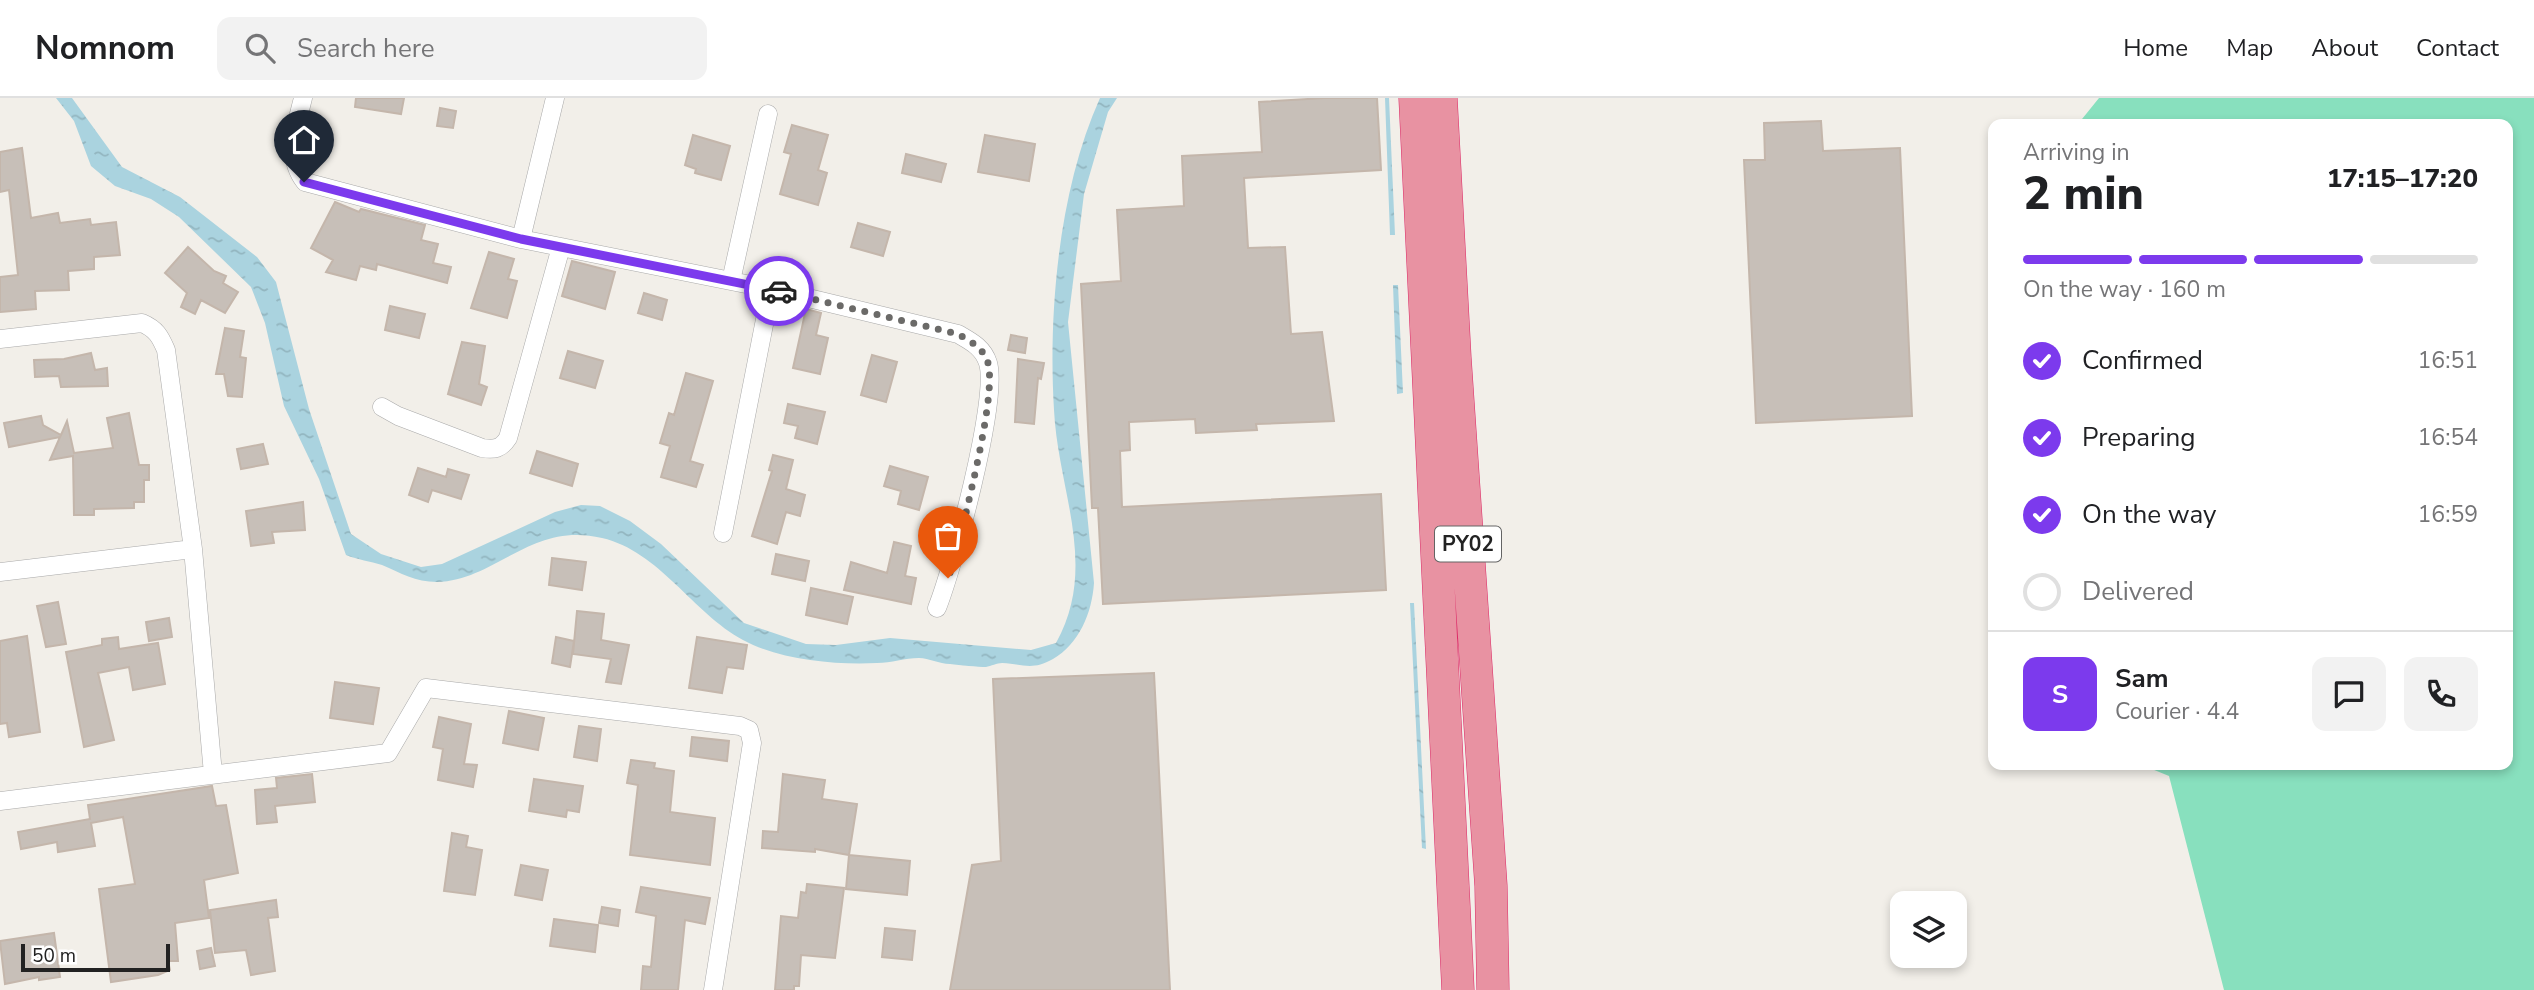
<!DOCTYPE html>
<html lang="en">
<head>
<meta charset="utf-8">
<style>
	:root { --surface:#fff; --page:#f2f2f2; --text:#202124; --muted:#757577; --line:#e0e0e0; --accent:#7c3aed }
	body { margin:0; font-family:"Nunito Sans",sans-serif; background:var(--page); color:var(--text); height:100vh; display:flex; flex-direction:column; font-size:26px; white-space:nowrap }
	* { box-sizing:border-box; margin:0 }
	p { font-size:23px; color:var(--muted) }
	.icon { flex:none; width:38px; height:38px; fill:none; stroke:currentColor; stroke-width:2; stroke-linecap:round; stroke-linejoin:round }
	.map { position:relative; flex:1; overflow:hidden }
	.details { position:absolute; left:1988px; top:21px; width:525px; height:651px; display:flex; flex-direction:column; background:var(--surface); border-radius:14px; box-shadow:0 4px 10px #0003 }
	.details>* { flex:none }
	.tools { position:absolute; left:1890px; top:793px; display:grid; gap:14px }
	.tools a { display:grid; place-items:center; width:77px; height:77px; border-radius:14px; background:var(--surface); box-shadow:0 4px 10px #0003; font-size:35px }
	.scale { position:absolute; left:21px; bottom:18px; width:149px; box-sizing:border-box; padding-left:7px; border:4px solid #222; border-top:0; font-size:19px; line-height:24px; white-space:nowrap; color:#222; -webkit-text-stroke:5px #fff; paint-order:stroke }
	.pin { position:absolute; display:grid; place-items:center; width:60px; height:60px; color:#fff; margin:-72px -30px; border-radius:50% 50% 50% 0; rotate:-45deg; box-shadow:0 0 7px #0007 }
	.pin .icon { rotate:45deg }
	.courier { position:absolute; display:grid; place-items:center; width:70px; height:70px; margin:-35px; border:5px solid #7c3aed; border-radius:50%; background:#fff; color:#222; box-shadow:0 2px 9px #0007 }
	.overview em { font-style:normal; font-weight:800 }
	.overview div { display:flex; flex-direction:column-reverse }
	.overview { display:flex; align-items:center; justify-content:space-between; height:119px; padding:0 35px }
	h1 { font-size:46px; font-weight:800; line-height:52px }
	.bar { display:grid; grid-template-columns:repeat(4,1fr); gap:10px 7px; align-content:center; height:84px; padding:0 35px }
	.bar i { height:9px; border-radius:5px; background:var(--line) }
	.bar .active { background:var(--accent) }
	.bar p { grid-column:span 4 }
	.line { display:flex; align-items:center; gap:18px; padding:0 35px; border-top:2px solid var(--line) }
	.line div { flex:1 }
	.round { display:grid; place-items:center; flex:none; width:74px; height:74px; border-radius:14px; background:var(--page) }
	ol { padding:0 35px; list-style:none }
	li { display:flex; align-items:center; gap:21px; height:77px }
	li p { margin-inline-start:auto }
	li .icon { padding:7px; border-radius:50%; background:var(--accent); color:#fff; stroke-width:4 }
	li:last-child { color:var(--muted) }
	li i { width:38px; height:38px; border:4px solid var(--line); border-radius:50% }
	header { display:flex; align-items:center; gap:42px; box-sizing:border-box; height:98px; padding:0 35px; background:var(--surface); border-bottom:2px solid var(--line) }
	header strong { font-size:33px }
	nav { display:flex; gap:38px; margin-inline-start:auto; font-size:24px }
	.search { width:490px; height:63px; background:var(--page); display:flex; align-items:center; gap:18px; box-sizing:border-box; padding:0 24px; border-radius:14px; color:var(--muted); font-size:26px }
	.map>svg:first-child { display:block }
</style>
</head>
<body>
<header>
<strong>Nomnom</strong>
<div class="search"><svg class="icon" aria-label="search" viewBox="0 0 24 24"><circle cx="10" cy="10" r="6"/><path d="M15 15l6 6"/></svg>Search here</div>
<nav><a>Home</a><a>Map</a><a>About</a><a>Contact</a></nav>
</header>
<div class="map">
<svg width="2534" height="892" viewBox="0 0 2534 892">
	<defs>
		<pattern id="water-ripples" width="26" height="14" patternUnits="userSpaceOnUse" patternTransform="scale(1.75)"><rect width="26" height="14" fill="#aad3df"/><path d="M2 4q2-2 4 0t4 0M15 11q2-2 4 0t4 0" fill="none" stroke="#92b5bf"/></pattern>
	</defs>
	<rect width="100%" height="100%" fill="#f2efe9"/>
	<path fill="#88e0be" d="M2099 0H2534V892H2224L2169 678 2142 667H2508V26H2078Z"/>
	<path fill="url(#water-ripples)" d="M56 0H72L122 69 180 99 257 159 276 184 309 311 351 436 381 456 421 469 442 466 555 414 581 407 600 408 630 423 661 446 744 525 806 546 836 547 890 540 1031 552 1056 545C1099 468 1058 393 1054 312 1048 213 1059 91 1100 0H1117L1108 14 1084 96 1068 224 1094 485C1092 515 1079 546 1053 561 1032 573 1023 566 1002 565 997 565 991 568 986 569 978 569 960 567 950 566 939 566 929 560 919 560 905 560 891 565 877 565 835 567 780 562 743 542 693 515 659 453 602 440 531 423 497 482 437 484 415 484 401 475 382 467 370 463 358 462 346 457L319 381 284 308 265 225 251 189 179 119 151 101 115 88 91 68 74 23Z
		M1385 0H1389L1395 137H1390Z
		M1393 187H1398L1403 295 1397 296Z
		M1410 505H1414L1426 751 1422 750Z"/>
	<path fill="#c7bfb8" stroke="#c4b6ab" stroke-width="2" d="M356 0H404L401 16 355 9Z
		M1324 0H1377L1381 72 1244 80 1248 150 1285 149 1291 236 1322 234 1334 323 1256 326 1257 332 1196 335 1195 321 1129 324 1130 352 1120 353 1122 409 1381 396 1386 492 1103 506 1098 410H1092L1081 186 1121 183 1117 112 1184 108 1182 58 1262 54 1259 4Z
		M440 10 456 13 453 30 437 28Z
		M1821 23 1823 53 1900 50 1912 318 1756 325 1744 62H1765L1764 25Z
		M792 27 828 37 818 72 827 75 818 107 780 96 791 56 784 54Z
		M693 37 730 48 721 82 695 75 696 71 685 67Z
		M985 37 1035 46 1029 83 978 74Z
		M22 50 31 120 58 115 60 125 90 121 91 127 116 124 120 157 94 159V171L68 173 69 192 35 193 36 211 0 214V179L18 177 9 92 0 94V54Z
		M906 56 946 66 941 84 902 75Z
		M335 104 359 114 361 111 425 127 421 142 438 146 433 165 451 169 447 185 377 166 376 172 360 168 356 182 326 174 333 162 311 150Z
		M858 125 890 134 883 158 851 149Z
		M188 149 214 173 226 178 223 185 238 194 225 215 201 202 195 216 181 209 187 195 165 175Z
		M489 154 514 161 508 181 517 183 507 220 471 210Z
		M572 163 615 174 605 211 562 198Z
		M644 195 667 202 662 222 638 215Z
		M390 208 425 216 419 240 385 232Z
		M806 211 821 215 816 237 828 240 820 276 793 270Z
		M225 230 244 233 240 259 246 260 242 299 228 298 224 276H216Z
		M1011 237 1027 240 1025 255 1008 252Z
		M462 244 485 248 479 286 487 289 481 307 448 296Z
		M568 253 603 263 595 290 560 280Z
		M91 255 95 272 107 270 108 288 61 289 59 278 35 279 34 262 64 261Z
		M872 257 897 264 886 304 861 297Z
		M1018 261 1044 265 1041 281 1038 280 1034 326 1015 324Z
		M686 275 713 283 690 363 703 367 696 389 661 379 670 348 660 345 669 315 674 317Z
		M788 306 825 314 817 346 795 340 798 328 784 325Z
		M129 315 139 367H149V382H144V404H134V410L94 411V417H74L73 358 50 362 60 339 9 349 4 325 41 318 43 327 61 337 67 323 74 355 113 350 107 320Z
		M263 346 268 366 241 371 237 351Z
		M537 353 578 366 572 388 530 375Z
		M773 357 793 362 786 391 805 397 800 418 786 414 777 446 752 438 772 373 769 372Z
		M890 368 928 379 919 412 898 406 901 393 884 388Z
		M418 370 446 379 448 371 469 377 461 401 432 392 428 404 409 397Z
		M303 404 305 432 272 434 274 445 251 448 246 413Z
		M894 444 911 448 905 478 916 480 911 506 844 492 851 464 887 475Z
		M776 456 809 463 805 483 772 476Z
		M552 460 586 464 582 492 549 487Z
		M811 490 853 499 847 526 806 517Z
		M58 504 66 546 46 549 37 508Z
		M577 513 604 516 601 542 629 547 621 586 606 584 611 561 573 556Z
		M169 520 172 539 149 543 146 524Z
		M27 538 40 634 9 639 7 625 0 626V543Z
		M118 539 119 551 158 545 165 586 133 592 129 569 98 575 114 642 84 649 66 554 102 547V541Z
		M556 539 574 543 570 569 552 565Z
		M697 539 747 547 743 571 727 569 722 595 689 590Z
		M1154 575 1170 892H950L972 767 1001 763 993 581Z
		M335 584 379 590 373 626 330 620Z
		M509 613 544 620 538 652 503 645Z
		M439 619 471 626 464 666 477 667 473 689 438 682 443 651 433 649Z
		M579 628 601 631 597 663 574 659Z
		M692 639 729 643 727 663 690 658Z
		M631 662 655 665 654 670 674 673 670 714 715 720 710 767 630 757 638 687 627 685Z
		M312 676 315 704 275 708 277 724 257 726 255 692 277 690 276 680Z
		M783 676 825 682 822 701 857 706 849 757 815 751V754L762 750 763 733 778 734Z
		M534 681 583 688 579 714 567 712 566 719 529 713Z
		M212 688 216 708 226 707 238 775 204 782 209 820 175 825 178 863H168L170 872 158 877 111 884 99 791 135 786 123 719 91 725 95 748 58 754 57 744 21 751 18 734 90 721 88 707Z
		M452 735 468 738 466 749 482 752 475 797 444 793Z
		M849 757 910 763 907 797 846 791Z
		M521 767 548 772 542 802 515 797Z
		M807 786 844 790 835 860 801 857 799 888H794V892H775L781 818 798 820 801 794 806 795Z
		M641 789 710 800 705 826 685 822 678 892H641L643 868 651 869 656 818 636 814Z
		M276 802 278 819 268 820 275 873 251 877 246 852 215 855 210 812Z
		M602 809 620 812 618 828 599 825Z
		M554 821 598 827 595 854 550 848Z
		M885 830 915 833 912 862 882 859Z
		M54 835 60 879 39 882V879L5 886 0 843Z
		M211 850 215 868 200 871 197 853Z"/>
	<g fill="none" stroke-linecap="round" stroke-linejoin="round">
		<defs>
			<path id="street" d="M303 0C296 29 285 58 305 84L521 141 771 191 958 236C970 243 983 249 988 265 999 301 953 470 937 510
				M521 141 555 0
				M731 183 768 16
				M0 241 142 225C156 231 160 238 166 252L193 451 213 676
				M382 309 398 318 482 350C494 352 501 351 508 340L561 149
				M723 435 771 191
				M0 474 193 451
				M0 703 388 655 426 590 740 628 749 632 752 645 713 892"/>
			<path id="highway" d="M1415 0 1458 892
				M1441 0 1455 260 1491 788 1493 892"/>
		</defs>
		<use href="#street" stroke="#a9a9a9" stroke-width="19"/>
		<use href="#highway" stroke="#dc2a67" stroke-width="33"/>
		<use href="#street" stroke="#fff" stroke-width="18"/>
		<use href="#highway" stroke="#e892a2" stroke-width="32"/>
	</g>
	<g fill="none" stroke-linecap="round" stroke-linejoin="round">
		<path stroke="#6b6a68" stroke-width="7" stroke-dasharray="0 12.6" d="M779 193 958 236C970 243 984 250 988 265 997 299 964 419 956 458L948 480"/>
		<path stroke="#7c3aed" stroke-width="9" d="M304 84 521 141 779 193"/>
	</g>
	<g text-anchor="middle" stroke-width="5" stroke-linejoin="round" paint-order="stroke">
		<rect fill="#fff" stroke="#646464" stroke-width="2" x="1435" y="428.5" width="66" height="35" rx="5"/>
		<g font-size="21" font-weight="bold" fill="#222">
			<text x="1468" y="453">PY02</text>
		</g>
	</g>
</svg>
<div class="tools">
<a><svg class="icon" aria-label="layers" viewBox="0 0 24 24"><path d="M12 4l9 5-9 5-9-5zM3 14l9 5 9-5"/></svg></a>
</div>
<div class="scale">50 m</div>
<div class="pin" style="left:948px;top:480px;background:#ea580c"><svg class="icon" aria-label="bag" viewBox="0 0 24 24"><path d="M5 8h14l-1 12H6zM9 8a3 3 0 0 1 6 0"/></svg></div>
<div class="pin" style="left:304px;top:84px;background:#1f2937"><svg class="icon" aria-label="home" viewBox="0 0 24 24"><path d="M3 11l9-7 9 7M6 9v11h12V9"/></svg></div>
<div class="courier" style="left:779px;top:193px"><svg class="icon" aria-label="car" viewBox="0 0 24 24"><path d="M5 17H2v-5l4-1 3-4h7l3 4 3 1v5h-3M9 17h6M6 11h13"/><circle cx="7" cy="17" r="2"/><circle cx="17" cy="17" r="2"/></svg></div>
<section class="details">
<div class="overview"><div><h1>2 min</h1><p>Arriving in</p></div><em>17:15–17:20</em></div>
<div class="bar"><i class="active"></i><i class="active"></i><i class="active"></i><i></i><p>On the way · 160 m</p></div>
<ol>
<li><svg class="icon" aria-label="check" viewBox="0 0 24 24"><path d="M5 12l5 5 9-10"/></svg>Confirmed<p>16:51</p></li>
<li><svg class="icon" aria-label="check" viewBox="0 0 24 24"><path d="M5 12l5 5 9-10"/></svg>Preparing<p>16:54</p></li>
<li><svg class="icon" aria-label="check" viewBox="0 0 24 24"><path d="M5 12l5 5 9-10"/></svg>On the way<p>16:59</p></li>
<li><i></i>Delivered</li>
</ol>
<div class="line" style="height:126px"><b class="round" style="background:var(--accent);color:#fff">S</b><div><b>Sam</b><p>Courier · 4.4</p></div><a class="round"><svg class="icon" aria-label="chat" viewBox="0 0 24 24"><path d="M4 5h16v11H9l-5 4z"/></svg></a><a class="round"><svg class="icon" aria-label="phone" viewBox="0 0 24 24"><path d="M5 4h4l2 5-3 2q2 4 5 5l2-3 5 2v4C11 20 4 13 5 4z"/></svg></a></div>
</section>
</div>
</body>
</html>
